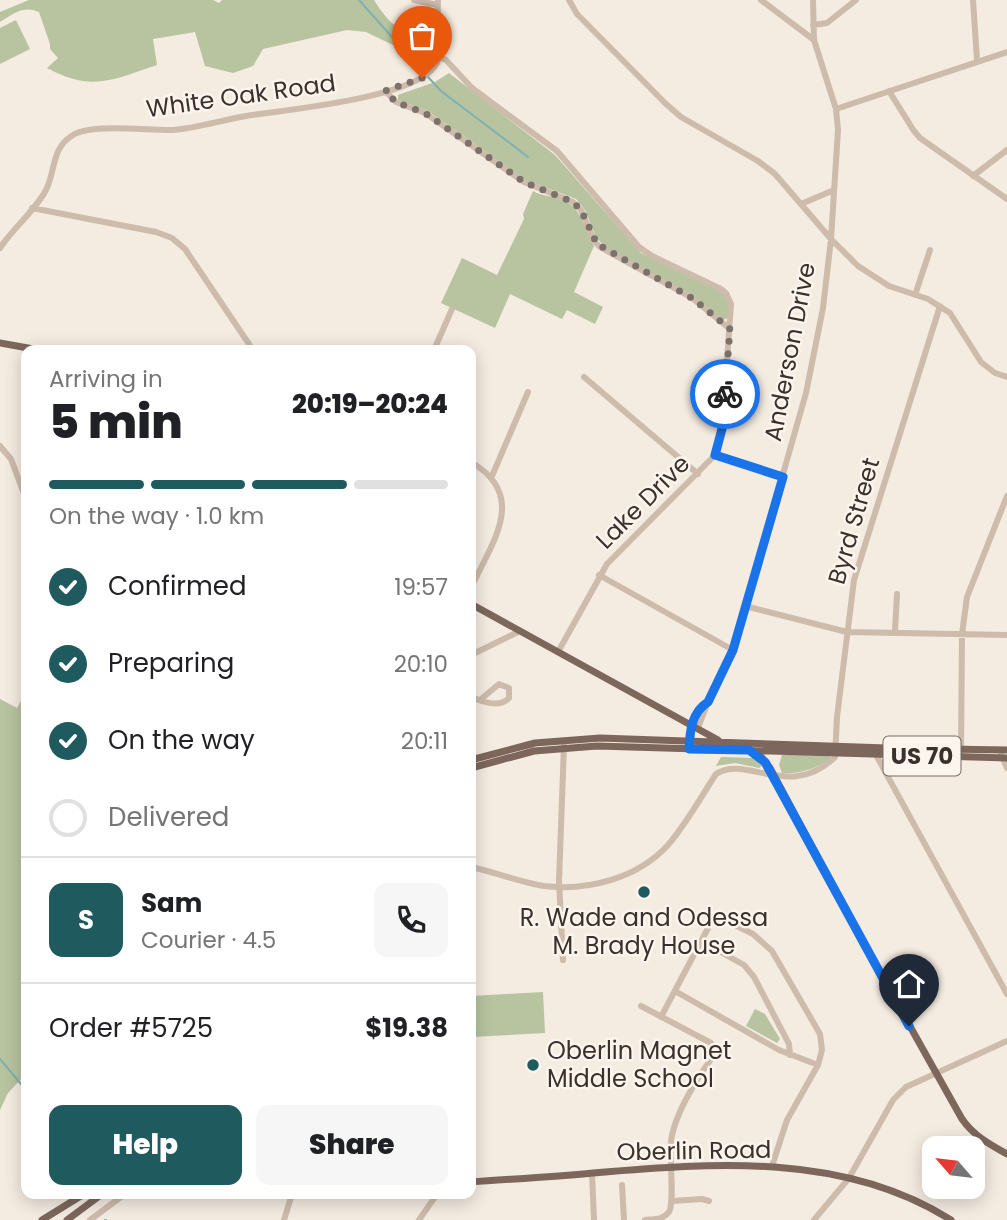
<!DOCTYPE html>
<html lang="en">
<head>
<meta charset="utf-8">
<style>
	:root { --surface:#fff; --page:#f6f6f6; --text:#202124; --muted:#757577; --line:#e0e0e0; --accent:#1f5a5e }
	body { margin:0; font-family:Poppins,sans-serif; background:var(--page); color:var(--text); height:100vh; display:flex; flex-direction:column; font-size:26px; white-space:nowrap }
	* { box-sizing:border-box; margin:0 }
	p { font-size:23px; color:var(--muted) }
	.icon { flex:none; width:38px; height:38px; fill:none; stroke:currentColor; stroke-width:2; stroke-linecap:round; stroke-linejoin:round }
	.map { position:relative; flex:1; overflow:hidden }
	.side { position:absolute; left:21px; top:345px; width:455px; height:854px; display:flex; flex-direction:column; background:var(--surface); border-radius:14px; box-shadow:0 4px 18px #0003 }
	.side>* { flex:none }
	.needle { width:46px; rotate:298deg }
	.fabs { position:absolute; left:922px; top:1136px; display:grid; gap:14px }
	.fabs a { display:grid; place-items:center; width:63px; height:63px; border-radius:14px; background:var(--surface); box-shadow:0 4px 18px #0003; font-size:35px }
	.pin { position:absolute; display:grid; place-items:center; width:60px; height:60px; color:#fff; margin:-72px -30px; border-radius:50% 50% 50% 0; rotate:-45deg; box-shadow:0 0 7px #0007 }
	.pin .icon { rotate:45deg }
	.courier { position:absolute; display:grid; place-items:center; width:70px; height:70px; margin:-35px; border:5px solid #1a73e8; border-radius:50%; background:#fff; color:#222; box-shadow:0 2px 9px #0007 }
	.summary em { font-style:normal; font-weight:800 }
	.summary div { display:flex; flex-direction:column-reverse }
	.summary { display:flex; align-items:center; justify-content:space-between; height:119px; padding:0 28px }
	h1 { font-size:46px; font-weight:800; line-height:52px }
	.bar { display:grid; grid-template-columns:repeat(4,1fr); gap:10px 7px; align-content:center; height:84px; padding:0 28px }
	.bar i { height:9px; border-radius:5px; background:var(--line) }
	.bar .on { background:var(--accent) }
	.bar p { grid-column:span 4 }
	.line { display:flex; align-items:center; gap:18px; padding:0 28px; border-top:2px solid var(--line) }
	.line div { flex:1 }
	.round { display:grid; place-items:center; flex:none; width:74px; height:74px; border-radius:14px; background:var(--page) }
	ol { padding:0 28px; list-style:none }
	li { display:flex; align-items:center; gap:21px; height:77px }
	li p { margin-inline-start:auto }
	li .icon { padding:7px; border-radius:50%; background:var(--accent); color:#fff; stroke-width:4 }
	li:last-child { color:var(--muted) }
	li i { width:38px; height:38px; border:4px solid var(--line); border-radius:50% }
	.primary-button { display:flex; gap:14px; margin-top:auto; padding:14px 28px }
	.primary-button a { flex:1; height:80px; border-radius:14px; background:var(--accent); color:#fff; font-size:28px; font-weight:800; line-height:80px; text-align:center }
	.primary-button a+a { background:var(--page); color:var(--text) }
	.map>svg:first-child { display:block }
</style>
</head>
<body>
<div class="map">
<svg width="1007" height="1220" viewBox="0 0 1007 1220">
	<rect width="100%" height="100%" fill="#f4ebe1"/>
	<path fill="#b8c4a0" d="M29 0H213L219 3 222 0H374C389 25 409 40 436 49 434 60 430 67 420 73L399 48 366 32 347 30 263 49 253 66 233 73 205 66 195 32 153 39 157 65C112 80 92 92 47 68L58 58 50 49V44L39 12C23 5 13 14 0 22V12Z
		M16 20 30 49 0 64V28Z
		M449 73 555 155 641 253 723 292 730 304 728 318 723 320 691 294 636 266 605 247 596 237 585 210 576 199 526 180 428 111 398 100V95L435 82Z
		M533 191C542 196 551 196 561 199 582 207 584 228 594 246L574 292 603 307 595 324 567 310 562 319 510 294 495 328 441 303 462 258 497 275 524 219 523 214Z
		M26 692V1074L8 1093 0 1110V699L17 708Z
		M782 755H829L831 759C814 769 801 774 782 773L779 765Z
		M721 757 755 758 762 760 763 765 759 768 735 763 716 766Z
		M543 992 545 1033 471 1037V996Z
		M755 1009 765 1014 780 1039 777 1043 746 1026Z"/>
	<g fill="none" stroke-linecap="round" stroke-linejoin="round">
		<path stroke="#7fb0b2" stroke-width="2" d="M359 0 424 73
			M428 77 441 91 528 157
			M0 1059 26 1090
			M105 1220H106"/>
		<path stroke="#cdbbac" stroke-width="6" d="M414 0 438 5
			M569 0 577 14 665 103 681 117 758 161 775 174 831 239 858 266 889 286 928 299 950 313 981 362 995 373 1007 377
			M761 0 814 40
			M973 0 977 60
			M813 25 827 23 856 0
			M439 57 446 60 472 88 557 151 639 247 652 256 721 289 726 293 731 304 722 429 715 455 607 564 558 652
			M385 91 396 102 425 113 524 182 573 202 581 210 594 241 600 247 692 298 730 329
			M889 91 914 131 920 138 1007 199
			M836 109 1007 52
			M973 176 1007 150
			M801 204 834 190
			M32 208 156 232 172 238 185 249 253 350
			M0 248C13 228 35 211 46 190 56 170 51 148 73 135 91 123 150 131 173 130 198 128 222 120 246 116 284 110 421 98 437 63 444 48 436 18 438 0
			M915 295 930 250
			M434 350 452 309
			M584 377 698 474
			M0 446 11 459 26 499
			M715 455 783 477
			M471 462C529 496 492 542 471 588
			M492 476 528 392
			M599 575 733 650
			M745 606 847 632 1007 635
			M895 631 897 594
			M471 655 520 631
			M471 697C483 702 499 708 509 698V688L499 684 480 700
			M690 725 703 704 708 702
			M698 728 708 702 733 650 806 393 823 308 831 239 838 130 836 109 814 40 813 0
			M876 750V755L1007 994
			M961 751 962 634 967 597 1007 496
			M1001 754 1007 768
			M471 867C495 872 519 882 544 886 587 891 637 879 668 845 686 824 701 797 716 774 746 754 790 801 835 757L837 717 854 580 940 306
			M701 941 744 965 754 977 789 1044 790 1055
			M563 960 559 881 564 745
			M675 991 779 1050 818 1065
			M641 1006 711 1043 718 1050C700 1073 675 1112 671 1141 669 1158 675 1201 669 1212 663 1220 654 1219 645 1220
			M661 1017 715 915 753 934 772 951 820 1034 822 1050 818 1065 787 1120 772 1166
			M592 1173 594 1220
			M622 1185 624 1220
			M672 1201 702 1199 709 1201
			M90 1220 125 1194
			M284 1220 292 1194
			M419 1220 437 1194
			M814 1220 849 1178 893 1100 906 1087 1007 1041"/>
		<path stroke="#7d675c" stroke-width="7" d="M0 343 39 350
			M471 604 718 740
			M753 752 762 758 770 768 861 939 962 1119C974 1136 989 1144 1007 1154
			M471 760 535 743 600 738 887 748 1007 750
			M471 768 534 751 597 746 1007 758
			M471 1182C512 1179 552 1177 593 1173 713 1163 844 1152 951 1220
			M42 1220 84 1194
			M67 1220 102 1194"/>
	</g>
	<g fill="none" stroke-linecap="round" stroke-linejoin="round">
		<path stroke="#7c716b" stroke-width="7" stroke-dasharray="0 12.6" d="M422 78 385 91 396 102 425 113 524 182 573 202 581 210 597 244 692 298 730 329 725 394"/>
		<path stroke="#1a73e8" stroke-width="9" d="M725 394 722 429 715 455 783 477 733 650 708 702C691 713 690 731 689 749L749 750 765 762 909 1026"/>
	</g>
	<g fill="#1f5a5e" stroke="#fbf5ee" stroke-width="2.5">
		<circle cx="644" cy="892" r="7"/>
		<circle cx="533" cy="1065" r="7"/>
	</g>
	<g text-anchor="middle" stroke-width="5" stroke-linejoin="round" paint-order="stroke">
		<rect fill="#fbf5ee" stroke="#756b66" stroke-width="2" x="883.5" y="736.5" width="77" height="39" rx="5"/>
		<g font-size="23" font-weight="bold" fill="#3b302b">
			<text x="922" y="764">US 70</text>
		</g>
		<g font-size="24" fill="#3b302b" stroke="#fbf5ee">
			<text transform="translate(241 96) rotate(-8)" y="8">White Oak Road</text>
			<text transform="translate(790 352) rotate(-79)" y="8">Anderson Drive</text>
			<text transform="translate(643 502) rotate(-45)" y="8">Lake Drive</text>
			<text transform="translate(854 521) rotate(-74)" y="8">Byrd Street</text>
			<text transform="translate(694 1151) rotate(-1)" y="8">Oberlin Road</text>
		</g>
		<g font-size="24" fill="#3b302b" stroke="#fbf5ee">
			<text x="644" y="926">R. Wade and Odessa<tspan x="644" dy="28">M. Brady House</tspan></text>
			<text x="547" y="1059" text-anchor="start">Oberlin Magnet<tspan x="547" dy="28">Middle School</tspan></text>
		</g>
	</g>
</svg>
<div class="fabs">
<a><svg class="needle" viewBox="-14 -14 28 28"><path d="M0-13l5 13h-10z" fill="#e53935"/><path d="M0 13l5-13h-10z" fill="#757577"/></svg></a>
</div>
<div class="pin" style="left:422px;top:78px;background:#ea580c"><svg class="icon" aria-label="bag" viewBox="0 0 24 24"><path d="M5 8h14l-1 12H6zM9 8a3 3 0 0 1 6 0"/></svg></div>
<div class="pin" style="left:909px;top:1026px;background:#1f2937"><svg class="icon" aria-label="home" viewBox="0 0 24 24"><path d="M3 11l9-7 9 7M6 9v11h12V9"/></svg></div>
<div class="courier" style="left:725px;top:394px"><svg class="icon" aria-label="bike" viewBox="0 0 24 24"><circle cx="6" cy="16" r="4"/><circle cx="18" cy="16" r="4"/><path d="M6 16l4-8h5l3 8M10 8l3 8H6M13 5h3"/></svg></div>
<section class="side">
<div class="summary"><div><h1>5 min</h1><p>Arriving in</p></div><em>20:19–20:24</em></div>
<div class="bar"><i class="on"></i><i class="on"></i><i class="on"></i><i></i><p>On the way · 1.0 km</p></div>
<ol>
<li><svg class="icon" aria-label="check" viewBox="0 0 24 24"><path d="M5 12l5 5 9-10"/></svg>Confirmed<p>19:57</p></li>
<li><svg class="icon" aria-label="check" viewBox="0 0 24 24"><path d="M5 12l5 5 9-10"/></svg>Preparing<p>20:10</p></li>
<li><svg class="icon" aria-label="check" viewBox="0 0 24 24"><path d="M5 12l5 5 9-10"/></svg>On the way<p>20:11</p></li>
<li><i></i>Delivered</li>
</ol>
<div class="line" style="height:126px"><b class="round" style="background:var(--accent);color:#fff">S</b><div><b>Sam</b><p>Courier · 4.5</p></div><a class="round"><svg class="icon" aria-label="phone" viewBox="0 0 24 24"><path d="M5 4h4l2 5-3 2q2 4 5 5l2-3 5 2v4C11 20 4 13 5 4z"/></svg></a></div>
<div class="line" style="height:91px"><div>Order #5725</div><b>$19.38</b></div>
<div class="primary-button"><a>Help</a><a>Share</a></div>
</section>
</div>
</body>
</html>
